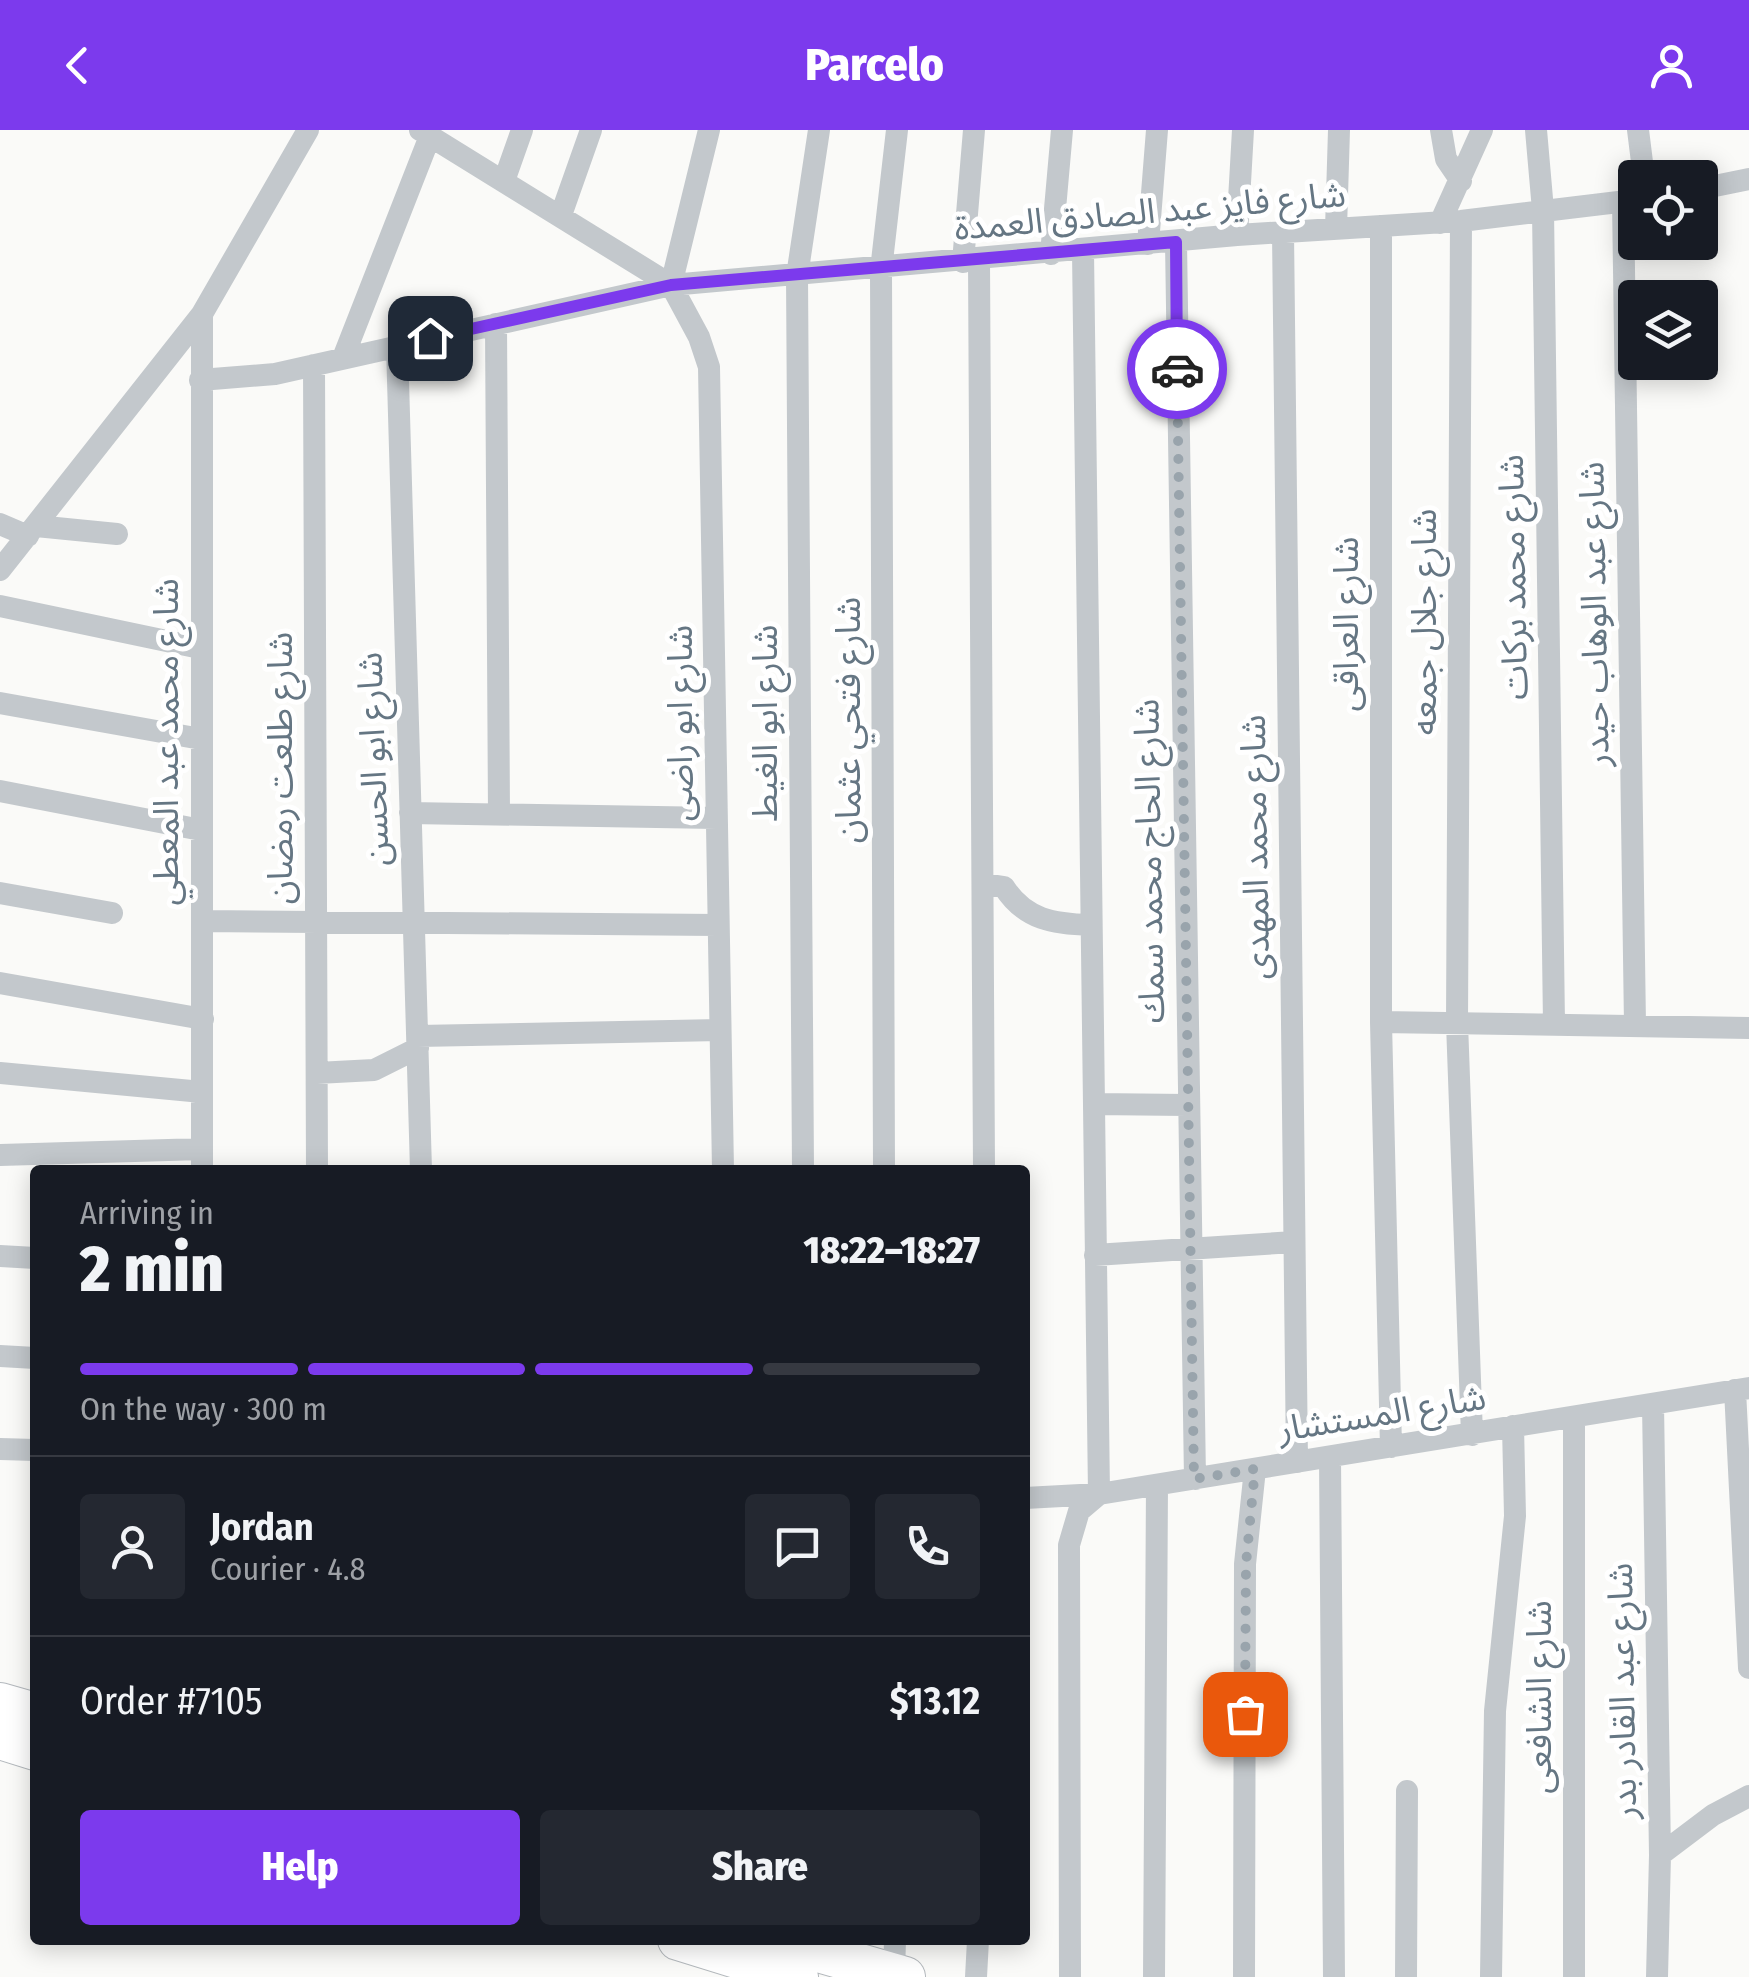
<!DOCTYPE html>
<html lang="en">
<head>
<meta charset="utf-8">
<style>
	:root { --surface:#171b24; --page:#242831; --text:#f1f3f6; --muted:#9ea1a6; --line:#363941; --accent:#7c3aed }
	body { margin:0; font-family:"Fira Sans Condensed","Noto Sans Arabic",sans-serif; background:var(--page); color:var(--text); height:100vh; display:flex; flex-direction:column; font-size:38px; white-space:nowrap }
	* { box-sizing:border-box; margin:0 }
	p { font-size:32px; color:var(--muted) }
	.icon { flex:none; width:55px; height:55px; fill:none; stroke:currentColor; stroke-width:2; stroke-linecap:round; stroke-linejoin:round }
	.map { position:relative; flex:1; overflow:hidden }
	.sheet { position:absolute; left:30px; top:1035px; width:1000px; height:780px; display:flex; flex-direction:column; background:var(--surface); border-radius:10px; box-shadow:0 5px 25px #0003 }
	.sheet>* { flex:none }
	.buttons { position:absolute; left:1618px; top:30px; display:grid; gap:20px }
	.buttons a { display:grid; place-items:center; width:100px; height:100px; border-radius:10px; background:var(--surface); box-shadow:0 5px 25px #0003; font-size:50px }
	.pin { position:absolute; display:grid; place-items:center; width:85px; height:85px; color:#fff; margin:-42px; border-radius:20px; box-shadow:0 5px 15px #0006 }
	.courier { position:absolute; display:grid; place-items:center; width:100px; height:100px; margin:-50px; border:8px solid #7c3aed; border-radius:50%; background:#fff; color:#222; box-shadow:0 2px 12px #0007 }
	.head em { font-style:normal; font-weight:800 }
	.head div { display:flex; flex-direction:column-reverse }
	.head { display:flex; align-items:center; justify-content:space-between; height:170px; padding:0 50px }
	h1 { font-size:65px; font-weight:800; line-height:75px }
	.bar { display:grid; grid-template-columns:repeat(4,1fr); gap:15px 10px; align-content:center; height:120px; padding:0 50px }
	.bar i { height:12px; border-radius:8px; background:var(--line) }
	.bar .active { background:var(--accent) }
	.bar p { grid-column:span 4 }
	.line { display:flex; align-items:center; gap:25px; padding:0 50px; border-top:2px solid var(--line) }
	.line div { flex:1 }
	.round { display:grid; place-items:center; flex:none; width:105px; height:105px; border-radius:10px; background:var(--page) }
	.action { display:flex; gap:20px; margin-top:auto; padding:20px 50px }
	.action a { flex:1; height:115px; border-radius:10px; background:var(--accent); color:#fff; font-size:40px; font-weight:800; line-height:115px; text-align:center }
	.action a+a { background:var(--page); color:var(--text) }
	header { display:flex; justify-content:space-between; align-items:center; height:130px; padding:0 50px; background:var(--accent); color:#fff; font-size:45px; font-weight:800 }
	.map>svg:first-child { display:block }
</style>
</head>
<body>
<header><svg class="icon" aria-label="back" viewBox="0 0 24 24"><path d="M15 5l-7 7 7 7"/></svg>Parcelo<svg class="icon" aria-label="person" viewBox="0 0 24 24"><circle cx="12" cy="8" r="4"/><path d="M4 21q1-7 8-7t8 7"/></svg></header>
<div class="map">
<svg width="1749" height="1847" viewBox="0 0 1749 1847">
	<rect width="100%" height="100%" fill="#fafaf8"/>
	<g fill="none" stroke-linecap="round" stroke-linejoin="round">
		<defs>
			<path id="highway" d="M0 1573 35 1583
				M0 1609 35 1620
				M678 1810 798 1847
				M777 1810 905 1847"/>
		</defs>
		<use href="#highway" stroke="#b4b9bd" stroke-width="42"/>
		<path stroke="#c3c8cc" stroke-width="22" d="M420 0 671 155 699 207 709 237 723 1040
			M1441 0 1446 29 1461 51
			M1536 0 1543 80 1554 894
			M1638 0 1644 48
			M504 51 522 0
			M1700 59 1749 49
			M1623 71 1635 895
			M561 85 591 0
			M1461 91 1457 893 1472 1305
			M1440 93 1482 0
			M1381 96V892L1391 1317
			M1336 99 1339 0
			M1283 102 1297 1332
			M1237 105 1243 0
			M1176 112 1195 1349
			M1148 114 1157 0
			M1051 124 1062 0
			M979 131 984 1040
			M963 132 974 0
			M671 155 709 0
			M202 184V1040
			M496 194 499 684
			M397 216 421 1040
			M343 228 430 6
			M314 235 317 1040
			M200 250 275 244 671 155 1237 105 1461 91 1635 70
			M0 394 28 406
			M36 396 117 404
			M0 440 202 184 308 0
			M0 476 200 518
			M0 573 201 609
			M0 661 201 700
			M410 683 716 688
			M985 754 1004 757C1025 790 1054 794 1091 795
			M0 763 112 783
			M202 791 718 795
			M0 853 203 889
			M1381 892 1749 898
			M418 906 720 900
			M0 943 202 962
			M317 943 374 940 418 918
			M1094 974 1187 975
			M0 1025 202 1019
			M803 1040 797 146 819 0
			M884 1040 881 140 897 0
			M1095 1125 1294 1112
			M0 1126 35 1128
			M0 1226 35 1228
			M1735 1260 1749 1538
			M1653 1274 1660 1725 1657 1847
			M0 1319 35 1320
			M1330 1327 1334 1847
			M1025 1368 1099 1364 1749 1258
			M1660 1725 1713 1685 1749 1666
			M894 1844 895 1810
			M976 1847 978 1810
			M1070 1847 1069 1415 1079 1381 1099 1364 1083 121
			M1154 1847 1157 1355
			M1244 1847 1245 1434 1255 1339
			M1406 1847 1407 1661
			M1491 1847 1495 1581 1515 1386 1513 1296
			M1574 1847V1287"/>
		<use href="#highway" stroke="#fff" stroke-width="40"/>
	</g>
	<g fill="none" stroke-linecap="round" stroke-linejoin="round">
		<path stroke="#99a4ac" stroke-width="10" stroke-dasharray="0 18" d="M1177 239 1194 1349 1255 1339 1246 1434 1245 1584"/>
		<path stroke="#7c3aed" stroke-width="12" d="M430 208 671 155 1176 112 1177 239"/>
	</g>
	<g text-anchor="middle" stroke-width="10" stroke-linejoin="round" paint-order="stroke">
		<g font-size="35" fill="#657683" stroke="#fff">
			<text transform="translate(1150 81) rotate(-5)" y="12">شارع فايز عبد الصادق العمدة</text>
			<text transform="translate(1513 447) rotate(-91)" y="12">شارع محمد بركات</text>
			<text transform="translate(1594 484) rotate(-91)" y="12">شارع عبد الوهاب حيدر</text>
			<text transform="translate(1424 492) rotate(-90)" y="12">شارع جلال جمعه</text>
			<text transform="translate(1346 494) rotate(-90)" y="12">شارع العراقى</text>
			<text transform="translate(848 590) rotate(-90)" y="12">شارع فتحي عثمان</text>
			<text transform="translate(680 593) rotate(-90)" y="12">شارع ابو راضى</text>
			<text transform="translate(765 593) rotate(-90)" y="12">شارع ابو الغيط</text>
			<text transform="translate(166 612) rotate(-90)" y="12">شارع محمد عبد المعطي</text>
			<text transform="translate(373 629) rotate(-92)" y="12">شارع ابو الحسن</text>
			<text transform="translate(280 638) rotate(-90)" y="12">شارع طلعت رمضان</text>
			<text transform="translate(1255 717) rotate(-91)" y="12">شارع محمد المهدى</text>
			<text transform="translate(1149 731) rotate(-91)" y="12">شارع الحاج محمد سمك</text>
			<text transform="translate(1382 1283) rotate(-9)" y="12">شارع المستشار</text>
			<text transform="translate(1622 1561) rotate(-91)" y="12">شارع عبد القادر بدر</text>
			<text transform="translate(1539 1567) rotate(-90)" y="12">شارع الشافعى</text>
		</g>
	</g>
</svg>
<div class="buttons">
<a><svg class="icon" aria-label="locate" viewBox="0 0 24 24"><circle cx="12" cy="12" r="6"/><path d="M12 2v4M12 18v4M2 12h4M18 12h4"/></svg></a>
<a><svg class="icon" aria-label="layers" viewBox="0 0 24 24"><path d="M12 4l9 5-9 5-9-5zM3 14l9 5 9-5"/></svg></a>
</div>
<div class="pin" style="left:1245px;top:1584px;background:#ea580c"><svg class="icon" aria-label="bag" viewBox="0 0 24 24"><path d="M5 8h14l-1 12H6zM9 8a3 3 0 0 1 6 0"/></svg></div>
<div class="pin" style="left:430px;top:208px;background:#1f2937"><svg class="icon" aria-label="home" viewBox="0 0 24 24"><path d="M3 11l9-7 9 7M6 9v11h12V9"/></svg></div>
<div class="courier" style="left:1177px;top:239px"><svg class="icon" aria-label="car" viewBox="0 0 24 24"><path d="M5 17H2v-5l4-1 3-4h7l3 4 3 1v5h-3M9 17h6M6 11h13"/><circle cx="7" cy="17" r="2"/><circle cx="17" cy="17" r="2"/></svg></div>
<section class="sheet">
<div class="head"><div><h1>2 min</h1><p>Arriving in</p></div><em>18:22–18:27</em></div>
<div class="bar"><i class="active"></i><i class="active"></i><i class="active"></i><i></i><p>On the way · 300 m</p></div>
<div class="line" style="height:180px"><a class="round"><svg class="icon" aria-label="person" viewBox="0 0 24 24"><circle cx="12" cy="8" r="4"/><path d="M4 21q1-7 8-7t8 7"/></svg></a><div><b>Jordan</b><p>Courier · 4.8</p></div><a class="round"><svg class="icon" aria-label="chat" viewBox="0 0 24 24"><path d="M4 5h16v11H9l-5 4z"/></svg></a><a class="round"><svg class="icon" aria-label="phone" viewBox="0 0 24 24"><path d="M5 4h4l2 5-3 2q2 4 5 5l2-3 5 2v4C11 20 4 13 5 4z"/></svg></a></div>
<div class="line" style="height:130px"><div>Order #7105</div><b>$13.12</b></div>
<div class="action"><a>Help</a><a>Share</a></div>
</section>
</div>
</body>
</html>
